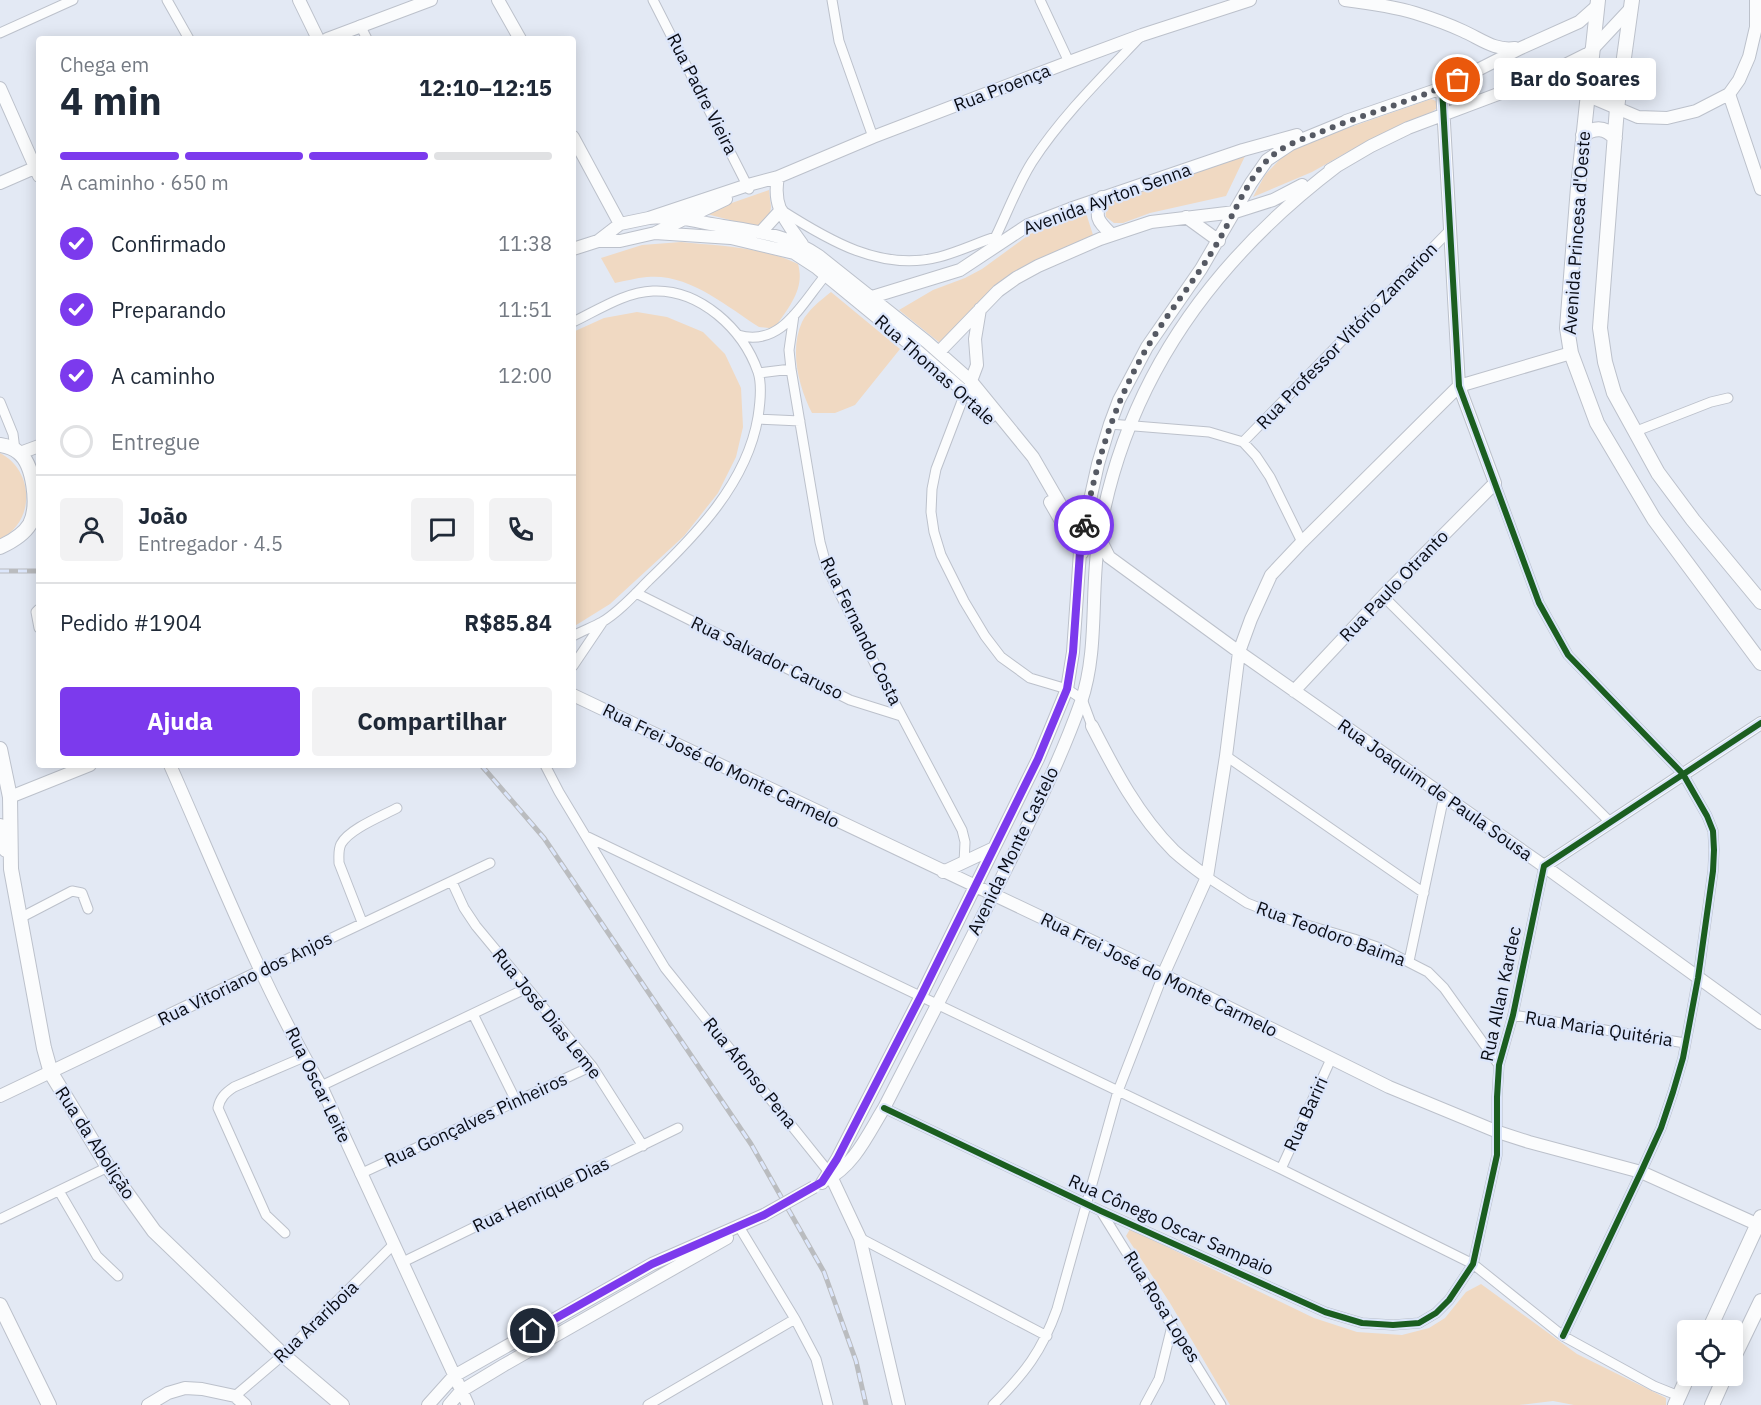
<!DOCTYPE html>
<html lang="pt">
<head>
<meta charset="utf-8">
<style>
	:root { --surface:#fff; --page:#f2f2f3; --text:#1f2937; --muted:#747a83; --line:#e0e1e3; --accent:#7c3aed }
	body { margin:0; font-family:"IBM Plex Sans",sans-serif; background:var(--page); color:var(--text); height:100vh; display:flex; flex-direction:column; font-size:22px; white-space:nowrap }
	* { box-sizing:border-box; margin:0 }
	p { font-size:20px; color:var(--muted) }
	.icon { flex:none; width:33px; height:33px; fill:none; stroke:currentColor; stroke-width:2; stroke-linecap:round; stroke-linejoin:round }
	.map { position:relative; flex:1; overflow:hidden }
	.details { position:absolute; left:36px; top:36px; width:540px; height:732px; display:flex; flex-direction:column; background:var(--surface); border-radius:6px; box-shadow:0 3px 15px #0003 }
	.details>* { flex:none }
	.fabs { position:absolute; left:1677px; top:1320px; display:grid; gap:12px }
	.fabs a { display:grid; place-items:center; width:66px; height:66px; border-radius:6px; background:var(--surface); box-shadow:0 3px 15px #0003; font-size:30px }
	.pin { position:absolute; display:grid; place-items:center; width:51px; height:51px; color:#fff; margin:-26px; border:3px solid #fff; border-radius:50%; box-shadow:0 2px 6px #0007 }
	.courier { position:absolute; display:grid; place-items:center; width:60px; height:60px; margin:-30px; border:4px solid #7c3aed; border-radius:50%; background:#fff; color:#222; box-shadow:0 2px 8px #0007 }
	.bubble { position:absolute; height:42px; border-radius:6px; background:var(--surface); box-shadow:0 3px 15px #0003; font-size:20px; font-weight:800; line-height:42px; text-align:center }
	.overview em { font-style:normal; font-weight:800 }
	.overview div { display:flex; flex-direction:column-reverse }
	.overview { display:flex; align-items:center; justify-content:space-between; height:102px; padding:0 24px }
	h1 { font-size:39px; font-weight:800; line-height:45px }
	.bar { display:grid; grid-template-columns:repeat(4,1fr); gap:9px 6px; align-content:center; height:72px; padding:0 24px }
	.bar i { height:8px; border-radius:4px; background:var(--line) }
	.bar .active { background:var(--accent) }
	.bar p { grid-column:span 4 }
	.line { display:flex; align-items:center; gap:15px; padding:0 24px; border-top:2px solid var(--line) }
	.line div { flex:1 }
	.round { display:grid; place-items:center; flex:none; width:63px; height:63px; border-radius:6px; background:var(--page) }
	ol { padding:0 24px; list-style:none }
	li { display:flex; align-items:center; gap:18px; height:66px }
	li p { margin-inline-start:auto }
	li .icon { padding:6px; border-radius:50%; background:var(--accent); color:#fff; stroke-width:4 }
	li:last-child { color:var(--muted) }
	li i { width:33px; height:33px; border:3px solid var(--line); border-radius:50% }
	.action { display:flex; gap:12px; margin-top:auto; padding:12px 24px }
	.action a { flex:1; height:69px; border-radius:6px; background:var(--accent); color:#fff; font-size:24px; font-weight:800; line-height:69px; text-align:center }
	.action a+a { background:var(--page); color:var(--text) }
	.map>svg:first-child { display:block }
</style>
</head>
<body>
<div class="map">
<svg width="1761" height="1405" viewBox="0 0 1761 1405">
	<rect width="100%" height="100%" fill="#e3e9f4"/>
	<path fill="#f0d9c2" d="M1431 99 1436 101 1437 108 1432 112 1351 150 1312 172 1253 197 1265 175 1282 157 1302 144Z
		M1246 154 1226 196 1150 213 1123 223H1114L1106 217C1105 207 1108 203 1115 196Z
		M769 190 771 207 769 219 759 225H749L703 213Z
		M1086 213 1093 235 1033 262 1012 275 940 343 899 310 933 290 965 278 982 269 1030 234Z
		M681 242C720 246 763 247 798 264 805 288 790 306 776 326L769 328 759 327C726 306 689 273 647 277 636 278 625 281 615 283L601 258 642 245Z
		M831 292 900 349 855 405 835 413H812C799 387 789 351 802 322 808 310 821 300 831 292Z
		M637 312 667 317 703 332 725 354 741 388 743 427 736 457 718 493 684 536 610 604 573 627V332L604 318Z
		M0 453C34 470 36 522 0 539Z
		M1130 1229 1314 1318 1357 1332 1402 1335 1429 1328 1445 1318 1466 1292 1481 1284 1577 1354 1666 1398V1405H1574L1553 1401 1519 1405H1230L1170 1303 1126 1236Z"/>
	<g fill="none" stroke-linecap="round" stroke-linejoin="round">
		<defs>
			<path id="street" d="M167 0 189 39
				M653 0 749 189
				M832 0 839 41 873 137
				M1040 0 1069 62
				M360 25 367 39
				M0 33 73 0
				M781 210C828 240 881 272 939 257 958 252 977 243 995 237
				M998 243 996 236C1008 211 1017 186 1032 162 1062 116 1102 77 1140 37
				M794 315 789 350 791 369 820 542 827 568 889 692 962 830 965 842 964 863
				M573 322C598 310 625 292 653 291 700 289 743 329 758 372 762 384 760 404 758 417 747 483 696 535 649 580 635 594 619 612 602 622 593 627 582 631 573 636
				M738 335C781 348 802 303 825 276L831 275
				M759 373 791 369
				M967 388 936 469 932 489 931 512 934 532 941 555 964 601 985 636 1001 657 1030 678 1067 689 1082 699 1092 726
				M0 402 13 434 15 450
				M758 419 800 421
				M1110 424 1209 432 1243 442 1256 456 1270 477 1302 542
				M1634 432 1711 402 1728 398
				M1243 442 1450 230
				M1495 483 1539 603 1568 655 1683 774 1707 816 1713 831 1714 850 1713 871 1698 978 1683 1058 1673 1092 1661 1128 1641 1172 1563 1336
				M636 593 850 700 901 716
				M1383 596 1610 822
				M39 609 36 612 39 628
				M573 666 602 623
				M1226 756 1424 893
				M545 765 559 792 665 968 828 1171
				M588 837 1281 1169 1473 1264 1563 1336 1654 1386 1679 1396
				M1207 877 1247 903 1290 920 1354 939 1383 949 1428 972 1444 988 1499 1065
				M452 882 464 908 476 926 592 1066 643 1146
				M22 917 72 891 82 893 88 909
				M362 922 339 863C339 856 338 850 341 844 349 829 382 816 397 808
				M1409 961 1444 796
				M262 971 490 863
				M473 1014 516 1101
				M1513 1015 1685 1043
				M321 1086 527 988
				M884 1108 1101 1211 1325 1312 1362 1323 1393 1325 1419 1323 1436 1313 1449 1300 1473 1264 1497 1155V1097L1499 1065 1513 1015 1544 866
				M1281 1169 1331 1059
				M360 1174 592 1066
				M59 1191 97 1256 118 1276
				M1102 1213 1221 1405
				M0 1219 108 1167
				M738 1225 795 1319 816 1359 828 1405
				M285 1233 266 1215 218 1108C220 1098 225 1093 234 1087L304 1057
				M860 1238 1047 1336
				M403 1262 678 1128
				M235 1396 283 1355 394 1244
				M648 1405 795 1319
				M993 1405C1025 1373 1042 1351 1057 1309L1118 1091 1163 975
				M1145 1405 1159 1379 1172 1326"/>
			<path id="secondary" d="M299 0 318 39
				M498 0 520 39
				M1345 0C1369 3 1392 6 1415 13 1431 18 1448 24 1463 31 1481 39 1495 51 1515 48
				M327 39 431 0
				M1537 79 1589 53 1631 8
				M0 88 39 176
				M1729 94 1761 189
				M1346 121 1442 88 1521 48 1579 22 1597 6
				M573 137 620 224
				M1330 170 1371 146 1408 128 1530 82 1553 81 1638 117 1667 118 1696 111 1729 94 1739 80 1749 57 1756 27V0
				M778 177C772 207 786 221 802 244
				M0 183 39 166
				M1102 197C1094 218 1097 220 1112 235
				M1186 217 1219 241
				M649 218C675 215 697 222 723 226 759 232 789 235 819 256L927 342 971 381 1033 457 1063 509 1099 537 1109 557 1239 652 1544 866 1761 1023
				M761 232 781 210
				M655 233 731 238 794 253 817 268 906 341 983 408 990 417
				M598 241H620L655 233 726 199
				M573 249 598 241 620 224 649 218 748 185 778 177 873 137 1069 62 1142 35 1250 0
				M872 297 960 270 1028 225 1070 209 1243 150 1297 135
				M939 352 998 291 1016 278 1038 266 1100 239 1151 222 1235 212 1273 200 1302 185
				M971 381 977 365 975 339 980 309
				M20 453 39 446
				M1050 502 1070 537 1082 553
				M1294 691 1383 596 1495 483 1459 386 1442 88
				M573 695 1163 975 1389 1087 1498 1132 1529 1142 1641 1172 1761 1226
				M1092 726C1115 771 1138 815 1174 851 1184 860 1196 869 1207 877
				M170 765C218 873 261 984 321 1086L468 1405
				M10 797 90 765
				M1544 866 1761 723
				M943 872 994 848
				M1163 975 1207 877 1226 756 1239 652 1251 619 1271 575 1302 542 1459 386 1571 353
				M0 1096 262 971
				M829 1172 860 1238 899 1405
				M826 1180C854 1166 868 1134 884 1108 924 1030 965 952 1004 873 1032 817 1060 761 1081 702 1099 649 1090 591 1099 536 1125 381 1213 260 1337 166
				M822 1183 837 1159 921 996 1038 759 1067 689 1073 652 1080 552 1084 527 1098 464 1110 424 1119 400 1147 347 1201 269 1251 183 1267 160 1291 144 1352 119
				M148 1405 168 1393 185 1388 202 1389 235 1396 245 1405
				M428 1405 454 1376 652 1264 764 1215
				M449 1405 461 1391 504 1365 727 1238"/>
			<path id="primary" d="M1598 0 1578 187 1567 328 1571 353 1597 423 1654 519 1761 663
				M1632 0 1617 108 1600 328 1605 362 1614 393 1658 473 1693 520 1761 602
				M1583 135C1595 127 1605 127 1615 138
				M0 445C6 446 13 448 18 452 34 464 39 506 30 524 24 534 11 542 0 547
				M0 749 10 797 11 869 44 1048 51 1073 108 1167 154 1231 283 1355 342 1405
				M0 826 6 850
				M0 1305 49 1405
				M1709 1330 1761 1217
				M1732 1361 1761 1301
				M1675 1405 1688 1376
				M1712 1405 1725 1376"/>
		</defs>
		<use href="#street" stroke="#bcc1cb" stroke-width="11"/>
		<use href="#secondary" stroke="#bcc1cb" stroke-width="14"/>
		<use href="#primary" stroke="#bcc1cb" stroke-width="16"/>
		<use href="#street" stroke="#fbfcfd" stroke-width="9"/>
		<use href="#secondary" stroke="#fbfcfd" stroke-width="12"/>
		<use href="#primary" stroke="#fbfcfd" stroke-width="14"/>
		<defs>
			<path id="rail" d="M0 571H39
				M481 765 544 838 751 1144 824 1272 856 1361 866 1405"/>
		</defs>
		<use href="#rail" stroke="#babcbf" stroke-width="5"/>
		<use href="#rail" stroke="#dce6fb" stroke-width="3" stroke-dasharray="9" stroke-linecap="butt"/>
		<defs>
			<path id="secondary-bridge" d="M764 1215 814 1187"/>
		</defs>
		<use href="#secondary-bridge" stroke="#bcc1cb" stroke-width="14" stroke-linecap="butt"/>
		<use href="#secondary-bridge" stroke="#fbfcfd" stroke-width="12"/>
		<defs>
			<path id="cycleway" d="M1442 88 1459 386 1539 603 1568 655 1683 774 1707 816 1713 831 1714 850 1713 871 1698 978 1683 1058 1673 1092 1661 1128 1641 1172 1563 1336
				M884 1108 1101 1211 1325 1312 1362 1323 1393 1325 1419 1323 1436 1313 1449 1300 1473 1264 1497 1155V1097L1499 1065 1513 1015 1544 866 1761 723"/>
		</defs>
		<use href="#cycleway" stroke="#dce6fb" stroke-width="10"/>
		<use href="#cycleway" stroke="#1b5e20" stroke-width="6"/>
	</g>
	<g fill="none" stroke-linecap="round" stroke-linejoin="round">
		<path stroke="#555963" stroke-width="6" stroke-dasharray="0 10.8" d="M1084 525C1098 458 1113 405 1148 346 1170 309 1198 277 1219 240 1235 213 1250 171 1276 153 1289 143 1306 138 1321 132 1366 113 1414 101 1458 80"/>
		<path stroke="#7c3aed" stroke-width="8" d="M533 1331 652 1264 764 1215 822 1182 837 1159 921 996 1038 759 1067 689 1073 652 1080 552 1084 525"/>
	</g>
	<g text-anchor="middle" stroke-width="4.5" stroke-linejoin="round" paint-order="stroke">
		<g font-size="18" fill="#090c15" stroke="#dce6fb">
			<text transform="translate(1002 88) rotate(-21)" y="6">Rua Proença</text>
			<text transform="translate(702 94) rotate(63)" y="6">Rua Padre Vieira</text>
			<text transform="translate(1107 199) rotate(-20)" y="6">Avenida Ayrton Senna</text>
			<text transform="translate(1577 233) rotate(-86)" y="6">Avenida Princesa d'Oeste</text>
			<text transform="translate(1347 336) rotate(-46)" y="6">Rua Professor Vitório Zamarion</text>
			<text transform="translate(935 370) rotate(42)" y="6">Rua Thomas Ortale</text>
			<text transform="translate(1394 586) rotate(-46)" y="6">Rua Paulo Otranto</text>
			<text transform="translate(861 631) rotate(64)" y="6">Rua Fernando Costa</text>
			<text transform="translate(767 658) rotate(26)" y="6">Rua Salvador Caruso</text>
			<text transform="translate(721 766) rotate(26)" y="6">Rua Frei José do Monte Carmelo</text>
			<text transform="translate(1435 790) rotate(35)" y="6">Rua Joaquim de Paula Sousa</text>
			<text transform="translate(1013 851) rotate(-64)" y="6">Avenida Monte Castelo</text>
			<text transform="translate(1331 934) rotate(20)" y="6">Rua Teodoro Baima</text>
			<text transform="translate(1159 975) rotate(26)" y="6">Rua Frei José do Monte Carmelo</text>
			<text transform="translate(245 979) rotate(-26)" y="6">Rua Vitoriano dos Anjos</text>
			<text transform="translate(1501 994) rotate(-78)" y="6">Rua Allan Kardec</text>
			<text transform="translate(547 1014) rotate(51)" y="6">Rua José Dias Leme</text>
			<text transform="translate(1599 1029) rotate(9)" y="6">Rua Maria Quitéria</text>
			<text transform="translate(750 1073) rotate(51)" y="6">Rua Afonso Pena</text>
			<text transform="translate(318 1085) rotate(64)" y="6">Rua Oscar Leite</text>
			<text transform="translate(1306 1114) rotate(-65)" y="6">Rua Bariri</text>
			<text transform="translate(476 1120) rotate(-25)" y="6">Rua Gonçalves Pinheiros</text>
			<text transform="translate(95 1143) rotate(57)" y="6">Rua da Abolição</text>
			<text transform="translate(541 1195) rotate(-26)" y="6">Rua Henrique Dias</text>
			<text transform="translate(1171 1225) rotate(24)" y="6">Rua Cônego Oscar Sampaio</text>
			<text transform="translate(1162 1307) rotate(58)" y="6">Rua Rosa Lopes</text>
			<text transform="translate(316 1322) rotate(-44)" y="6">Rua Arariboia</text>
		</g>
	</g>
</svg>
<div class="fabs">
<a><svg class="icon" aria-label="locate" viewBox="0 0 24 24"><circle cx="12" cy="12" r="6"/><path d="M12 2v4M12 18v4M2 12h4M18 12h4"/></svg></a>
</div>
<div class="pin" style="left:1458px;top:80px;background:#ea580c"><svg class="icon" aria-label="bag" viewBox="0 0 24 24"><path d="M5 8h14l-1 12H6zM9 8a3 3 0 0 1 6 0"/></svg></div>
<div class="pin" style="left:533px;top:1331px;background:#1f2937"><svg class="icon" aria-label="home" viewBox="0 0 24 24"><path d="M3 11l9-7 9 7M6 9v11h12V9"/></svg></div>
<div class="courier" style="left:1084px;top:525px"><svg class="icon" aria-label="bike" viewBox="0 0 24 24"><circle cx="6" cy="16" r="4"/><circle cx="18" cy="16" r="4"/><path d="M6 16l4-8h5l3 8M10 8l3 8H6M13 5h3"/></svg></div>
<div class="bubble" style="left:1494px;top:58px;width:162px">Bar do Soares</div>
<section class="details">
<div class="overview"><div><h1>4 min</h1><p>Chega em</p></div><em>12:10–12:15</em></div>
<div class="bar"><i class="active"></i><i class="active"></i><i class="active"></i><i></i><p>A caminho · 650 m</p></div>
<ol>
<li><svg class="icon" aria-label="check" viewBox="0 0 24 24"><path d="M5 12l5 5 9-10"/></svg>Confirmado<p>11:38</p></li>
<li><svg class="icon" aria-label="check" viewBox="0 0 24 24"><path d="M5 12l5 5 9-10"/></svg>Preparando<p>11:51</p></li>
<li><svg class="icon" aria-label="check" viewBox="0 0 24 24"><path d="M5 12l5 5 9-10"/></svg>A caminho<p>12:00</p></li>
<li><i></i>Entregue</li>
</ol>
<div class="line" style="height:108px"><a class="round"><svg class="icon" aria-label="person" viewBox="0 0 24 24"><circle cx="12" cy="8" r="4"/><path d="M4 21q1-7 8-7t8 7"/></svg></a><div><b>João</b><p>Entregador · 4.5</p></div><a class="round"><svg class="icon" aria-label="chat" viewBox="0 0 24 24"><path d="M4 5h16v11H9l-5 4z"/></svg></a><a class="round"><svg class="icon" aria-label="phone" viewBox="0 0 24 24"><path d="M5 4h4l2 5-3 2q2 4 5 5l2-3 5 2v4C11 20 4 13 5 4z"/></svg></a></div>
<div class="line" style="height:78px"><div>Pedido #1904</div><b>R$85.84</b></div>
<div class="action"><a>Ajuda</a><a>Compartilhar</a></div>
</section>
</div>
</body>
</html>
